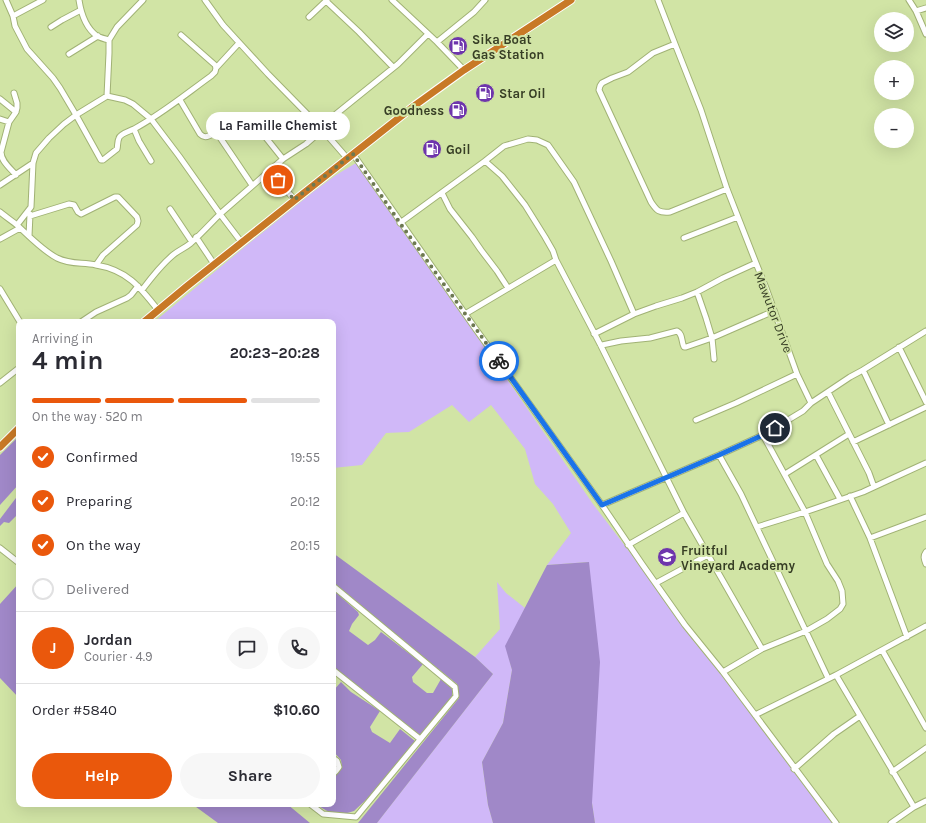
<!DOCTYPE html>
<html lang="en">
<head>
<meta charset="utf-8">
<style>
	:root { --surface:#fff; --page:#f7f7f7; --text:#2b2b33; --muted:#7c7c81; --line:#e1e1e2; --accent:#ea580c }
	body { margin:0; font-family:Karla,sans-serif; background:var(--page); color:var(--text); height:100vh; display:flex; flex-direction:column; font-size:15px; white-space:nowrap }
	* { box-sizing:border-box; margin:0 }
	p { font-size:13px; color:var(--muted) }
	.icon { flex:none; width:22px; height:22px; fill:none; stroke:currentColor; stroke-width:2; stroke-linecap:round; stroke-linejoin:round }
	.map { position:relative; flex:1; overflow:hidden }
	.panel { position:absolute; left:16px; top:319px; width:320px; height:488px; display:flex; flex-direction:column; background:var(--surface); border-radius:8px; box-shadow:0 4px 16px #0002 }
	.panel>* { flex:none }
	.controls { position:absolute; left:874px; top:12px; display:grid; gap:8px }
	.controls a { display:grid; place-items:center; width:40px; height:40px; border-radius:50%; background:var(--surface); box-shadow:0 4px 16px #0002; font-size:20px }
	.pin { position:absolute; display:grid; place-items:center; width:34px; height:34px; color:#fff; margin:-17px; border:2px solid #fff; border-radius:50%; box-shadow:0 1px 4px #0007 }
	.courier { position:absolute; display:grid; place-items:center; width:40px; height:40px; margin:-20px; border:3px solid #1a73e8; border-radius:50%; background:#fff; color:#222; box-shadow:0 1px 5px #0007 }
	.bubble { position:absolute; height:28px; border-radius:14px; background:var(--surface); box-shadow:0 4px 16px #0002; font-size:13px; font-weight:700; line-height:28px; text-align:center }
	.overview em { font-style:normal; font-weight:700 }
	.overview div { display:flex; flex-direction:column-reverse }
	.overview { display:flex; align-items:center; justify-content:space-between; height:68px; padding:0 16px }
	h1 { font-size:26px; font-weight:700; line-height:30px }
	.bar { display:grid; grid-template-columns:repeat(4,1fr); gap:6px 4px; align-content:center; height:48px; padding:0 16px }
	.bar i { height:5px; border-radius:3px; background:var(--line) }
	.bar .current { background:var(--accent) }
	.bar p { grid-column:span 4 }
	.line { display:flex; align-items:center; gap:10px; padding:0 16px; border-top:1px solid var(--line) }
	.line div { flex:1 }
	.round { display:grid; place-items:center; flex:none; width:42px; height:42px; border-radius:21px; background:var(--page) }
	ol { padding:0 16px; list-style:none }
	li { display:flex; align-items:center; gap:12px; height:44px }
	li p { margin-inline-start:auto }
	li .icon { padding:4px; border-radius:50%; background:var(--accent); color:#fff; stroke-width:4 }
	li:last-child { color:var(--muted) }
	li i { width:22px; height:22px; border:2px solid var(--line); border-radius:50% }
	.primary-button { display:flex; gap:8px; margin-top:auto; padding:8px 16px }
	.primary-button a { flex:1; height:46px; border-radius:24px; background:var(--accent); color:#fff; font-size:16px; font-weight:700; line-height:46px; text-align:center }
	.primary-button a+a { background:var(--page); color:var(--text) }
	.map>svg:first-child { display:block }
</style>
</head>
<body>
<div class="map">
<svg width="926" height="823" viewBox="0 0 926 823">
	<rect width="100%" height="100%" fill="#d1e4a5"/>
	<path fill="#d0b8f8" d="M356 163 513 388 593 504 837 823H595L592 803 589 562 547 565 571 533 553 504 535 484 525 449 491 405 469 422 452 405 409 432 386 433 362 465 333 468V322H154L247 245 313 192 336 175Z
		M497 582 506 593 525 608 506 646 512 670 503 723 482 762 488 805 493 823H377L493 674 475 657 500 629Z"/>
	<path fill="#a088c8" d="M19 436V484L0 505V455Z
		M19 494V513L9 523 4 522 0 526V519Z
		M333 553 475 657 493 674 377 823H358L459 698 457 684 333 584Z
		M589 562 600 662 592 803 595 823H493L488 805 482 762 503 723 512 670 505 646 547 565Z
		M19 583V698L0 678V604Z
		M333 590 358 612 359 615 352 624 349 631 368 645 375 640 381 632 423 664 412 677 413 682 427 693H433L441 679 452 689V696L421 736H418L333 667Z
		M341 682 351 692 380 711 370 727 372 732 390 743 400 729 415 741 369 797 354 811 344 814 329 812 315 804H333V777L342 768 341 760 333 751V691Z
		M192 804H287L310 823H218Z"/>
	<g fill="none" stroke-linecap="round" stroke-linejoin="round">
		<defs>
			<path id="minor" d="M6 0 13 16 43 0
				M79 0C81 13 86 28 97 36 101 38 105 39 109 40
				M205 0 223 25 268 74 320 127 347 158
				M392 0 437 42 464 70
				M909 0 916 11 926 34
				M326 1 359 32 393 67
				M916 11 926 8
				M13 16 15 26 27 49 53 78 60 88 76 115 101 160H103L117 149C118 146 117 142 119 138 120 134 130 131 134 129
				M309 17 327 0
				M51 27 62 20 81 10
				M437 42 474 12 485 0
				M675 44 653 53 628 72 612 78 602 83 600 86 599 90 651 202C657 211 659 213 670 212L727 189
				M69 54 98 36
				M216 68 239 43
				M14 93 17 103V108L16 112 9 122 1 152C1 161 10 168 16 175
				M107 96 125 100 133 104 151 119 179 156 220 214C210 224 201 234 191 243 185 248 179 250 173 255 161 265 151 278 142 290
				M0 99 16 112
				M180 100 200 134C208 142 210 130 219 136L252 185
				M0 119 9 122
				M320 127 398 64 428 34
				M353 154 475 328 602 505 642 564 685 625 723 672 836 823
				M283 159 306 144 322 130
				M151 161 139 141 134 129C162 114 186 94 211 76L215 72 216 68 215 65 181 35
				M485 161 504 146 528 139 537 140 548 145 574 182 611 261 634 314
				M269 171 295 200
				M0 185 33 163
				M442 193 450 209 472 237 481 250 497 271 508 288
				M170 209 192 242
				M0 212C6 217 12 221 17 225 30 237 42 250 57 258 71 265 82 262 96 265 127 270 140 287 158 310
				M30 216 69 204 74 205 78 212 81 214 115 197H118L137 217 138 221 137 225 103 255 96 265
				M400 223 485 161 502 176 525 205 545 237 553 251 556 260
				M17 225 31 207 33 163 36 153 49 138 64 124 76 115 107 96 109 53V40L117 27 143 0
				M29 236 30 214
				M196 237 214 264
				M684 238 738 217
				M0 239 20 228
				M242 243 220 214 283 159 259 129
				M0 289 20 322
				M697 292 706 318 712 338 714 359
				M465 314 556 260 600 344 684 513 762 649
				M81 322 96 312 127 298 131 295 138 286
				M594 334 634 314 656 306 682 298 697 292 723 278 756 263
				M600 344 602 345 621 341 650 338 677 331C683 334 681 341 684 347H686L712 338 774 311
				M899 347 926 402
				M863 370 889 425
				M0 383 19 368
				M828 392 869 473 874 487
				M811 403 850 377 863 370 926 331
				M696 420 736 403 797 374
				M853 442 926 407
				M719 455 741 494 828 678
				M816 455 840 499
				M785 474 849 434
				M850 496 870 538 907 637
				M602 505 719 455 763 435 803 411 811 403 797 374 766 288 756 263 727 189 701 110 675 44 658 0
				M757 527 805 512 863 492 891 479 926 463
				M870 538 926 517
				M628 545 684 513
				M0 548 19 563
				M926 552C923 556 924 559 926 564
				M656 583 708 555
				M882 650 926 728
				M333 670 420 739
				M723 672 762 649 806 631 827 619 840 609 843 604 842 591 838 581 827 564 805 512 763 435
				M836 675 914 807
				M755 715 836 675 926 626
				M333 758 337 761 339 767 336 771 333 774
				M794 769 834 734 860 716
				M892 772 926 748
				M310 804 323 814 356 817 456 696 455 687 333 586
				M891 823 914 807 926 801"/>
			<path id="highway" d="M144 322 186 287 295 200 414 106 464 70 571 0
				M0 447 19 428"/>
		</defs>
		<use href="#minor" stroke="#a1b275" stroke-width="7"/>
		<use href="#highway" stroke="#fff" stroke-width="9"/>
		<use href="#minor" stroke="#fff" stroke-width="5"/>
		<use href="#highway" stroke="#c87926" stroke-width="7"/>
	</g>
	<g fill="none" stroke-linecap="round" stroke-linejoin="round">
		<path stroke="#6d7852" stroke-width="4" stroke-dasharray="0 7.2" d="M278 180 294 200 353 154 400 223 499 361"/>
		<path stroke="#1a73e8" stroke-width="5" d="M499 361 602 505 719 455 763 435 775 428"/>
	</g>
	<defs>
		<symbol id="fuel-disc" viewBox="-11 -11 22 22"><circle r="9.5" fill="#6e35ac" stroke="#d1e4a5"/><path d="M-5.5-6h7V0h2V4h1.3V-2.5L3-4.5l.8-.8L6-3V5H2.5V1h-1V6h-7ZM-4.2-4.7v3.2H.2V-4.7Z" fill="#fff"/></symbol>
		<symbol id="school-disc" viewBox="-11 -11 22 22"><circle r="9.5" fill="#6e35ac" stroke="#d1e4a5"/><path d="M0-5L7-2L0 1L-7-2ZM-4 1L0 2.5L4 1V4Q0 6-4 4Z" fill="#fff"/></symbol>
	</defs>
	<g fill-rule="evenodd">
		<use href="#fuel-disc" x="447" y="35" width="22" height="22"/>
		<use href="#fuel-disc" x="474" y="82" width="22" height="22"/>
		<use href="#fuel-disc" x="447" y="99" width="22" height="22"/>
		<use href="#fuel-disc" x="421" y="138" width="22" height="22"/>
		<use href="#school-disc" x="656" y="546" width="22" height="22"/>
	</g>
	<g text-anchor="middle" stroke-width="4" stroke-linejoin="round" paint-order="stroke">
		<g font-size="13" font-weight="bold" fill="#373e25" stroke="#d1e4a5" text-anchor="start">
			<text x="472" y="44">Sika Boat<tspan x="472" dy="15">Gas Station</tspan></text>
			<text x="499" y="98">Star Oil</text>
			<text x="444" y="115" text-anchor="end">Goodness</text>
			<text x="446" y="154">Goil</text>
			<text x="681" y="555">Fruitful<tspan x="681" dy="15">Vineyard Academy</tspan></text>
		</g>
		<g font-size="13" fill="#373e25" stroke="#d1e4a5">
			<text transform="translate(774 312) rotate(69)" y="5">Mawutor Drive</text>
		</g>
	</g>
</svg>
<div class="controls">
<a><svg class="icon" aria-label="layers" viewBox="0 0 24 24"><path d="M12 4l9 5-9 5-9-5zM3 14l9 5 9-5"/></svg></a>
<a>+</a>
<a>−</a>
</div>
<div class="pin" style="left:278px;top:180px;background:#ea580c"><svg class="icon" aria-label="bag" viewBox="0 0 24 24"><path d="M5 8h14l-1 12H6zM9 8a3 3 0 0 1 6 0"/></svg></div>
<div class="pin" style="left:775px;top:428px;background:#1f2937"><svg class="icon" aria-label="home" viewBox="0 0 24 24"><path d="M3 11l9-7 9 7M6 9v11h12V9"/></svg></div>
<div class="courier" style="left:499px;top:361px"><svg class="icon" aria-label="bike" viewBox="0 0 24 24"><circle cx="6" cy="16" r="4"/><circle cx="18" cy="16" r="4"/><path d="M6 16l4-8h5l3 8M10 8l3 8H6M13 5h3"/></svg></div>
<div class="bubble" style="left:206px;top:112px;width:144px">La Famille Chemist</div>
<section class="panel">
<div class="overview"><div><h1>4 min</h1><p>Arriving in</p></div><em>20:23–20:28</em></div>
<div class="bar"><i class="current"></i><i class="current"></i><i class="current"></i><i></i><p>On the way · 520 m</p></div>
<ol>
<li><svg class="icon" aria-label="check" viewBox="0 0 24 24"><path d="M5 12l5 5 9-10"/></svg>Confirmed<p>19:55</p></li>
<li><svg class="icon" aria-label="check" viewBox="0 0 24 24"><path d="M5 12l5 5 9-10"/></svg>Preparing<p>20:12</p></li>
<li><svg class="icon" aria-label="check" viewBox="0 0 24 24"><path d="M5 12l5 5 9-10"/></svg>On the way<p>20:15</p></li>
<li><i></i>Delivered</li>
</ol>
<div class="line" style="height:72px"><b class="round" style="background:var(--accent);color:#fff">J</b><div><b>Jordan</b><p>Courier · 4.9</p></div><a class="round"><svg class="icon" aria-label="chat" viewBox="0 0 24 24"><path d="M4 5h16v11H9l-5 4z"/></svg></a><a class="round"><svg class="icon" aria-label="phone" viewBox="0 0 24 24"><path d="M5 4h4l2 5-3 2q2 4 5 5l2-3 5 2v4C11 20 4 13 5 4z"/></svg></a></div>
<div class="line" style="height:52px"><div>Order #5840</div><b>$10.60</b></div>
<div class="primary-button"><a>Help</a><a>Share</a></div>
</section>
</div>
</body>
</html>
